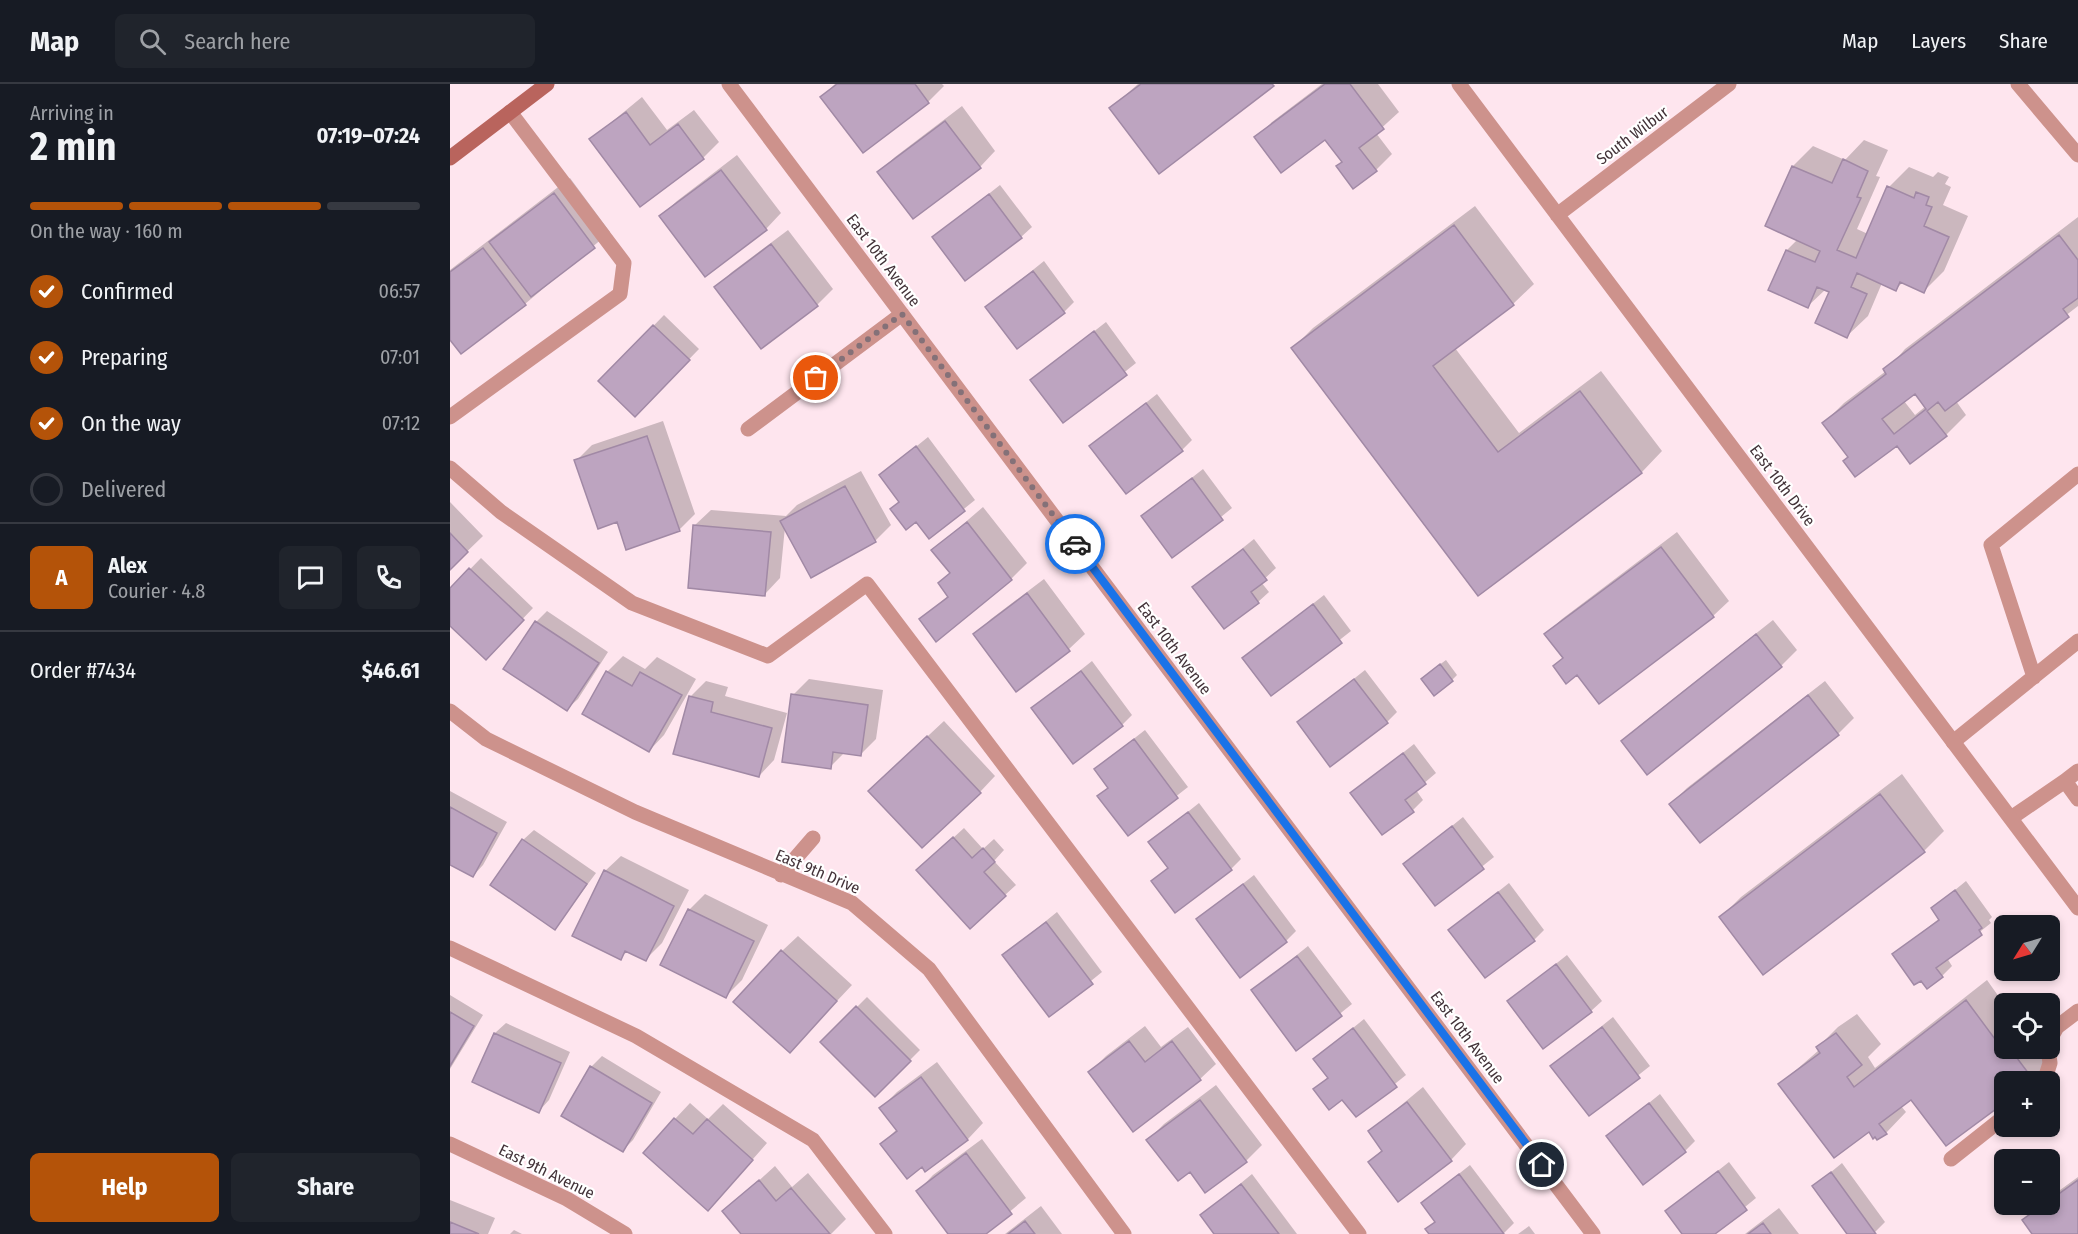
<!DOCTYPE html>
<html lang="en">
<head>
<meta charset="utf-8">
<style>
	:root { --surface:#171b24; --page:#20242c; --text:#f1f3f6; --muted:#9ea1a6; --line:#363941; --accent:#b45309 }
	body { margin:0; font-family:"Fira Sans Condensed",sans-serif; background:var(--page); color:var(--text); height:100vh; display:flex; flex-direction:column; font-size:22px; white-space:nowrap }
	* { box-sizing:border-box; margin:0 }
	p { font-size:20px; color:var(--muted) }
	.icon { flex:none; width:33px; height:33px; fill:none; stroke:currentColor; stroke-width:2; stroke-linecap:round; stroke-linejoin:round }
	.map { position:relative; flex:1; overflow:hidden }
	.sheet { display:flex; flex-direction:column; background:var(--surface); width:450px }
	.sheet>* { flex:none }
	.needle { width:39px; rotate:233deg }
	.fabs { position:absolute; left:1544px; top:831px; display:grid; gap:12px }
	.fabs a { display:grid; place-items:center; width:66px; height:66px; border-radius:9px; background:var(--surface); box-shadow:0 3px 9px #0003; font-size:30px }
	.pin { position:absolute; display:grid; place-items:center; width:51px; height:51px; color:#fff; margin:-26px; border:3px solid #fff; border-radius:50%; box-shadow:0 2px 6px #0007 }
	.courier { position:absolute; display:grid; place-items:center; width:60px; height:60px; margin:-30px; border:4px solid #1a73e8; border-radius:50%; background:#fff; color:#222; box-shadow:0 2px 8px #0007 }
	.headline em { font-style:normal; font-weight:700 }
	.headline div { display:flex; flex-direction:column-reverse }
	.headline { display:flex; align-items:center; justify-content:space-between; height:102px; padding:0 30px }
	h1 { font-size:39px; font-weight:700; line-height:45px }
	.bar { display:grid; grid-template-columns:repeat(4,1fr); gap:9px 6px; align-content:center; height:72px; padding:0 30px }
	.bar i { height:8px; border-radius:4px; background:var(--line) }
	.bar .on { background:var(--accent) }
	.bar p { grid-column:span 4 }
	.line { display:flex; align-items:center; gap:15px; padding:0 30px; border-top:2px solid var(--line) }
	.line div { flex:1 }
	.round { display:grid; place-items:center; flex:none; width:63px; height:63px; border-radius:9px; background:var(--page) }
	ol { padding:0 30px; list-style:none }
	li { display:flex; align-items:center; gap:18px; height:66px }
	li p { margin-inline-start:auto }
	li .icon { padding:6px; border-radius:50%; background:var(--accent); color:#fff; stroke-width:4 }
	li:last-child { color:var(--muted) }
	li i { width:33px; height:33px; border:3px solid var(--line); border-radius:50% }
	.cta { display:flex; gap:12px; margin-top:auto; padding:12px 30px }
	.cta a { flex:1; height:69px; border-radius:9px; background:var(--accent); color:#fff; font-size:24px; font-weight:700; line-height:69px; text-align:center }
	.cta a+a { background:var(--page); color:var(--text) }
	header { display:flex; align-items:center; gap:36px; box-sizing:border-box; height:84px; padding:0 30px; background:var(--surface); border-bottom:2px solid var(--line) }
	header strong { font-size:28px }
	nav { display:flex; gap:33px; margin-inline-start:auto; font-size:21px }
	.search { width:420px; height:54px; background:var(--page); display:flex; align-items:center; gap:15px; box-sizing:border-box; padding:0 21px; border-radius:9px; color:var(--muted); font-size:22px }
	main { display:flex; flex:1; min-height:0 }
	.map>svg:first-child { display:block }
</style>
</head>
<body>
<header>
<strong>Map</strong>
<div class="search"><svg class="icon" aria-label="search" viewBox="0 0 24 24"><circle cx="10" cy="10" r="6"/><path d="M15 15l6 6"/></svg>Search here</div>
<nav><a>Map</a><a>Layers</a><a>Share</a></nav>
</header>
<main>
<section class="sheet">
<div class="headline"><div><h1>2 min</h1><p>Arriving in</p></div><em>07:19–07:24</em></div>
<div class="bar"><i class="on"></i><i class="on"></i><i class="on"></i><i></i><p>On the way · 160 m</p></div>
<ol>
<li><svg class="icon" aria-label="check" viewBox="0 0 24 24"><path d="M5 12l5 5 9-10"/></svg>Confirmed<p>06:57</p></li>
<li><svg class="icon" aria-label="check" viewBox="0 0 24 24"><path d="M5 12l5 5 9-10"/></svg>Preparing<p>07:01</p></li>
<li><svg class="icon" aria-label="check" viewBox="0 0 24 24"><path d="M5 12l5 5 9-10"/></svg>On the way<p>07:12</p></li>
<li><i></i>Delivered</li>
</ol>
<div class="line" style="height:108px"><b class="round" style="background:var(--accent);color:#fff">A</b><div><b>Alex</b><p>Courier · 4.8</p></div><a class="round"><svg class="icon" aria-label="chat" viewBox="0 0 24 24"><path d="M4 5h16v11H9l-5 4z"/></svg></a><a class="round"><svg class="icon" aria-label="phone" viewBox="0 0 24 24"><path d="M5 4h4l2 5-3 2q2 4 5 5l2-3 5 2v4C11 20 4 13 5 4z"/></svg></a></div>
<div class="line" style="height:78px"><div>Order #7434</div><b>$46.61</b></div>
<div class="cta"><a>Help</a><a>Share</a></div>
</section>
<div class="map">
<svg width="1628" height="1150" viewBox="0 0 1628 1150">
	<rect width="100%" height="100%" fill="#fee5ee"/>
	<path fill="#0003" fill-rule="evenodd" d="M385 0H492L494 2 478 18 413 67 372 13Z
		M688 0H824L710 88 661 24Z
		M872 0H928L949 28 926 49 942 70 926 86 893 77 876 54H806L822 38Z
		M192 13 217 46 244 26 269 58 253 74 141 55Z
		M512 22 545 67 530 83 429 88 445 73Z
		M1414 56 1438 66 1426 92 1430 93 1407 145 1418 150 1439 103 1459 83 1483 93 1488 88 1499 93 1495 100 1501 103 1493 121 1518 132 1494 187 1474 207 1453 198 1446 205 1432 199 1418 232 1397 252 1381 207 1376 205 1358 222 1320 206 1337 166 1348 155 1317 141 1343 82 1363 62 1395 76Z
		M287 71 331 129 316 145 211 132 227 117Z
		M120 94 160 148 75 220 0 254V186Z
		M550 101 582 143 571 153H484Z
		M1025 122 1084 200 1063 220 1005 264 1069 349 1151 287 1212 367 1192 388 1029 510 843 264 863 244Z
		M1628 133V222L1506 317 1516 331 1496 351 1447 360 1399 373 1374 339 1394 319 1436 287 1455 265ZM1465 308 1476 322 1465 331 1454 317Z
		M338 146 383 205 367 221 266 203 282 188Z
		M594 177 624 218 614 228 537 223Z
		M214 231 249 265 185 331 150 297Z
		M656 238 686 279 613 337 582 296Z
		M707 310 742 356 732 366 641 362Z
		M213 337 245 430 229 446 168 436 126 377 142 361Z
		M478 353 525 416 479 453 431 391Z
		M753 385 782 424 723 472 693 432Z
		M411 387 441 441 425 457 335 443 330 494 315 510 245 441 261 426 336 432 347 421Z
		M0 418 33 452 0 484Z
		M533 423 577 479 561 495 471 535 499 511 490 499 501 488 483 466Z
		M1227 448 1279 517 1263 532 1128 589 1105 582 1114 573 1096 550 1112 535Z
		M804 455 826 484 811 498 819 508 808 518 744 503Z
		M31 474 83 524 46 563 0 540V506Z
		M594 495 635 550 619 565 566 606 525 551 541 535Z
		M874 511 901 547 821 610 794 574Z
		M97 527 158 568 128 615 117 625 86 538Z
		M1323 536 1347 566 1331 582 1197 689 1173 657 1189 642Z
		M173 572 195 585 207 573 246 595 214 651 199 667 157 588Z
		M996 576 1007 591 1002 596 977 590Z
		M642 577 682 631 672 641 583 624Z
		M915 586 947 628 937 638 848 639Z
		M359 595 433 606 426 655 411 670 395 668 380 683 343 611Z
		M256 597 278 603 275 612 337 629 324 676 309 692 240 613Z
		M1375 597 1404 634 1388 650 1250 757 1221 720 1237 704Z
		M494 637 545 692 530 708 436 691Z
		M695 646 738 703 678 750 649 712 659 703 645 685Z
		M964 660 986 689 966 706 973 716 963 726 902 709Z
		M1452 690 1494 747 1474 767 1271 833 1291 813Z
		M0 707 57 738 33 781 23 792 0 779Z
		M749 719 791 775 781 785 703 797 719 783 700 758Z
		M1013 733 1044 773 985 820 955 780Z
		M514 744 533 765 544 755 554 766 544 777 566 801 555 811 479 776Z
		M84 746 146 789 105 844 73 756Z
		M171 772 239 806 212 859 196 875 178 867 170 874 155 787Z
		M804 791 846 847 836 857 748 835Z
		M1516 797 1542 833 1539 836 1541 839 1497 874 1502 882 1492 892 1444 870 1490 834 1483 824Z
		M1059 799 1094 846 1084 856 1000 846Z
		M255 810 318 841 292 896 276 912 239 826Z
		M607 828 652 888 599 931 554 871Z
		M348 852 402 901 355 951 332 867Z
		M858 862 902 920 847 964 803 906Z
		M1117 871 1152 917 1141 927 1059 917Z
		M1537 896 1554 920V964H1595L1599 979 1580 998H1554V1017L1462 1013 1451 1022 1456 1028 1436 1049 1420 1046 1330 1000 1369 966 1368 963 1388 943 1407 930 1431 960 1418 973 1425 984Z
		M0 911 33 931 0 985Z
		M417 913 470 966 425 1011 372 958Z
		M1163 933 1200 982 1139 1030 1102 982Z
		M914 935 956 991 906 1031 893 1013 865 1005 878 993 865 975Z
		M56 939 120 968 99 1016 89 1027 24 997 45 949Z
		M695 942 711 963 738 943 766 980 750 995 640 988 656 972Z
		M152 972 211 1008 183 1056 173 1066 141 983Z
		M487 978 533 1039 518 1055 476 1086 472 1081 432 1060 447 1045 431 1024 447 1008Z
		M766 1001 812 1061 796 1077 756 1107 740 1086 698 1056 714 1040Z
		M973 1003 1016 1060 1001 1076 920 1078 933 1065 920 1047Z
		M1210 1010 1245 1057 1235 1067 1158 1052Z
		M240 1019 258 1035 273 1020 317 1059 273 1109 225 1035Z
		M532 1055 576 1114 533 1150H500L468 1107 483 1091Z
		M1279 1078 1306 1114 1262 1150H1234L1217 1127Z
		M1392 1079 1435 1138 1423 1150H1399L1364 1102Z
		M1020 1081 1064 1139 1053 1150H981L977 1145 986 1137 972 1119Z
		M325 1082 342 1103 358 1089 396 1135 381 1150H293L274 1128Z
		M802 1090 847 1150H766L752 1131Z
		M1628 1093V1150H1584L1574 1137 1590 1120H1599V1114Z
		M0 1116 45 1134 38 1150H0Z
		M591 1122 612 1150H555Z
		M1329 1124 1349 1150H1295Z
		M1079 1142 1085 1150H1068Z
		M64 1146 72 1150H60Z"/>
	<path fill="#bda4c0" stroke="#a189a5" stroke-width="1.5" fill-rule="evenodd" d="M387 0H465L479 19 413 69 370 13Z
		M691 0H822L824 2 709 90 659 24Z
		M875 0H900L934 45 909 64 927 87 903 105 886 82 892 78 875 56 831 89 804 53Z
		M176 28 200 61 228 40 254 75 190 123 139 55Z
		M495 37 531 84 463 135 427 88Z
		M1393 75 1418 87 1407 113 1411 114 1387 166 1406 174 1437 102 1464 114 1466 108 1479 113 1476 121 1482 123 1474 142 1499 153 1474 209 1450 198 1446 207 1407 189 1401 203 1417 210 1397 254 1365 239 1379 208 1367 203 1358 224 1318 206 1336 166 1365 178 1370 167 1315 142 1342 82 1382 99Z
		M271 86 317 146 255 193 209 132Z
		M104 109 145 164 81 213 39 158Z
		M539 110 572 154 515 197 482 153Z
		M1004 141 1064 221 983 282 1048 368 1130 307 1192 389 1028 512 841 264Z
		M1609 151 1628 176V214L1613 225 1619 233 1495 327 1488 318 1477 327 1497 352 1460 380 1447 362 1405 393 1393 377 1398 373 1372 339 1436 290 1433 285ZM1465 310 1476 325 1444 350 1432 335Z
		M321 160 368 222 311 265 264 203Z
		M33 164 76 221 11 270 0 256V188Z
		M583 187 615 229 567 265 535 223Z
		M203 241 240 276 185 333 148 297Z
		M644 247 677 291 613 339 580 296Z
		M696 319 733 367 676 410 639 362Z
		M197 352 230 447 176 466 167 438 148 445 124 376Z
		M466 362 515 427 479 455 466 438 456 446 440 425 449 418 429 391Z
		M742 394 773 436 722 474 691 432Z
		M395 402 426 458 361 494 330 437Z
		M517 438 562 496 486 558 469 535 498 513 488 499 500 489 481 466Z
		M243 441 321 448 315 512 238 504Z
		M0 449 18 468 0 486Z
		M1211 463 1264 533 1149 620 1127 591 1116 600 1103 582 1113 574 1094 550Z
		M793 465 817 496 801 508 809 519 774 545 742 503Z
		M19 484 74 536 36 576 0 542V504Z
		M577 509 620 567 566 608 523 550Z
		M863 520 892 559 821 612 792 574Z
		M85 537 149 579 117 627 53 585Z
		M1306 550 1332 583 1197 691 1171 657Z
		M990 580 1003 597 984 612 971 595Z
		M156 587 182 602 190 588 232 611 199 668 132 630Z
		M631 587 673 642 623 680 581 624Z
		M904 595 938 639 880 683 847 638Z
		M341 610 418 621 411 672 383 668 381 685 332 678Z
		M1358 611 1389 651 1250 759 1219 720Z
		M239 612 263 618 261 628 322 644 309 693 223 670Z
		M477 652 531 709 472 764 418 707Z
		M684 655 728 714 678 752 647 712 658 704 644 685Z
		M953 669 976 700 955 716 964 728 932 751 900 709Z
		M1430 710 1475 768 1313 891 1269 833Z
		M0 723 47 749 23 793 0 781Z
		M738 728 782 786 725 829 701 797 718 784 698 758Z
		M1002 742 1034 785 985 822 953 780Z
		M503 753 522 774 533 764 545 778 534 788 556 812 520 845 466 786Z
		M72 755 137 800 105 846 40 801Z
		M154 786 224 822 196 877 175 867 171 876 122 852Z
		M793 800 837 858 790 894 746 835Z
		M1505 806 1532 844 1529 846 1532 851 1486 884 1493 893 1477 905 1471 897 1464 901 1442 870 1489 836 1481 824Z
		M1048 808 1085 857 1035 894 998 846Z
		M238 825 304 857 276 914 210 881Z
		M596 838 643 900 599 933 552 871Z
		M331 866 387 917 340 969 283 918Z
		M847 872 892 932 846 967 801 906Z
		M1106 880 1142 928 1093 965 1057 917Z
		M1516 916 1559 974 1564 970 1582 994 1578 998H1554V1019L1496 1062 1461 1016 1429 1040 1437 1050 1427 1056 1425 1053 1423 1055 1419 1048 1384 1074 1328 1000 1370 969 1366 963 1386 949 1412 981 1397 993 1404 1003Z
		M406 922 461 977 425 1013 370 958Z
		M0 928 24 942 0 982Z
		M1152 943 1190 994 1139 1032 1100 982Z
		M903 944 947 1003 906 1033 892 1016 879 1026 863 1005 878 994 863 975Z
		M44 949 111 979 89 1029 22 998Z
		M679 957 695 978 722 957 751 996 683 1048 638 988Z
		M140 982 202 1019 173 1068 111 1032Z
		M471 993 518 1056 475 1088 472 1083 457 1095 430 1060 447 1047 429 1024Z
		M750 1016 797 1078 755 1109 740 1088 728 1097 696 1056Z
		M957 1018 1002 1077 948 1118 918 1078 932 1067 918 1047Z
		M1199 1019 1236 1068 1193 1101 1156 1052Z
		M224 1034 243 1050 257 1035 303 1076 258 1127 193 1069Z
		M516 1069 562 1130 536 1150H498L466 1107Z
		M1268 1087 1297 1126 1265 1150H1232L1215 1127Z
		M1381 1088 1426 1150H1397L1362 1102Z
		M1009 1090 1054 1150H979L975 1145 985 1138 971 1119Z
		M309 1096 326 1117 341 1104 380 1150H291L272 1127Z
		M1628 1096V1150H1582L1572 1136 1594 1120H1599V1117Z
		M791 1100 829 1150H764L750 1131Z
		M575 1137 585 1150H558Z
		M0 1138 29 1150H0Z
		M1313 1139 1321 1150H1298Z"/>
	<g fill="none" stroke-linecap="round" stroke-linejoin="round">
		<path stroke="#cd928c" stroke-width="15" d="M1568 0 1628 71
			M0 333 170 210 174 179 60 28
			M0 384 51 428 182 519 318 572 417 500 909 1150
			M1584 593 1541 461 1628 390
			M1503 658 1628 557
			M1628 687 1615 697 1628 715
			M1561 734 1615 697
			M0 864 186 952 363 1056 435 1150
			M1599 957 1607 943 1628 927
			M1594 998 1600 979 1598 964
			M1501 1075 1554 1033"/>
		<path stroke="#cd928c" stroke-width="15" d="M279 0 1143 1150
			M1009 0 1628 824
			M1107 131 1279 0
			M298 345 452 230
			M0 627 36 655 185 728 402 819 479 885 674 1150
			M331 791 363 754
			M0 1060 117 1115 175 1150"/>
		<path stroke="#b9645d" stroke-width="15" d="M0 74 97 0"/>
	</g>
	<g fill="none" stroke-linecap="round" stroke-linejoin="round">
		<path stroke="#847178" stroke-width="6" stroke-dasharray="0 10.8" d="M366 294 452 230 625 460"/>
		<path stroke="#1a73e8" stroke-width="8" d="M625 460 1092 1081"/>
	</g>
	<g text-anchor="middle" stroke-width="4.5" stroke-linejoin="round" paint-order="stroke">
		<g font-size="16" fill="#433339" stroke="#fff">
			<text transform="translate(1182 51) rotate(-37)" y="6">South Wilbur</text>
			<text transform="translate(434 176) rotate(53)" y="6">East 10th Avenue</text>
			<text transform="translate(1333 401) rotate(53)" y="6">East 10th Drive</text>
			<text transform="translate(725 564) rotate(53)" y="6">East 10th Avenue</text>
			<text transform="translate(368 787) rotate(23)" y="6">East 9th Drive</text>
			<text transform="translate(1018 953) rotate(53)" y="6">East 10th Avenue</text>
			<text transform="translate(97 1087) rotate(26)" y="6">East 9th Avenue</text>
		</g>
	</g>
</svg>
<div class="fabs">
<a><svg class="needle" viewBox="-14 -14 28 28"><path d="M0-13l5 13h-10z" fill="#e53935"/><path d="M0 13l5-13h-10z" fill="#9ea1a6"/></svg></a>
<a><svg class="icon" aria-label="locate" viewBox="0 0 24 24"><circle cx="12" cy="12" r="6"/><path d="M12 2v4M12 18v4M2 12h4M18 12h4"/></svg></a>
<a>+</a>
<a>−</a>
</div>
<div class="pin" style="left:366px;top:294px;background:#ea580c"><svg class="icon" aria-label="bag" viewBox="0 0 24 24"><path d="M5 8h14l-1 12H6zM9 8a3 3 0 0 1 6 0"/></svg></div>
<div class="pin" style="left:1092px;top:1081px;background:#1f2937"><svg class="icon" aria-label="home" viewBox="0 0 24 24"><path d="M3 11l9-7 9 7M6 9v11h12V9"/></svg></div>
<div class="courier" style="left:625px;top:460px"><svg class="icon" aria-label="car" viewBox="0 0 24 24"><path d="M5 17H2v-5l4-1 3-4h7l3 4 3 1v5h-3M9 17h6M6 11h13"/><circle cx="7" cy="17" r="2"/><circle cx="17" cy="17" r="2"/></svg></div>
</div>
</main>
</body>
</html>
